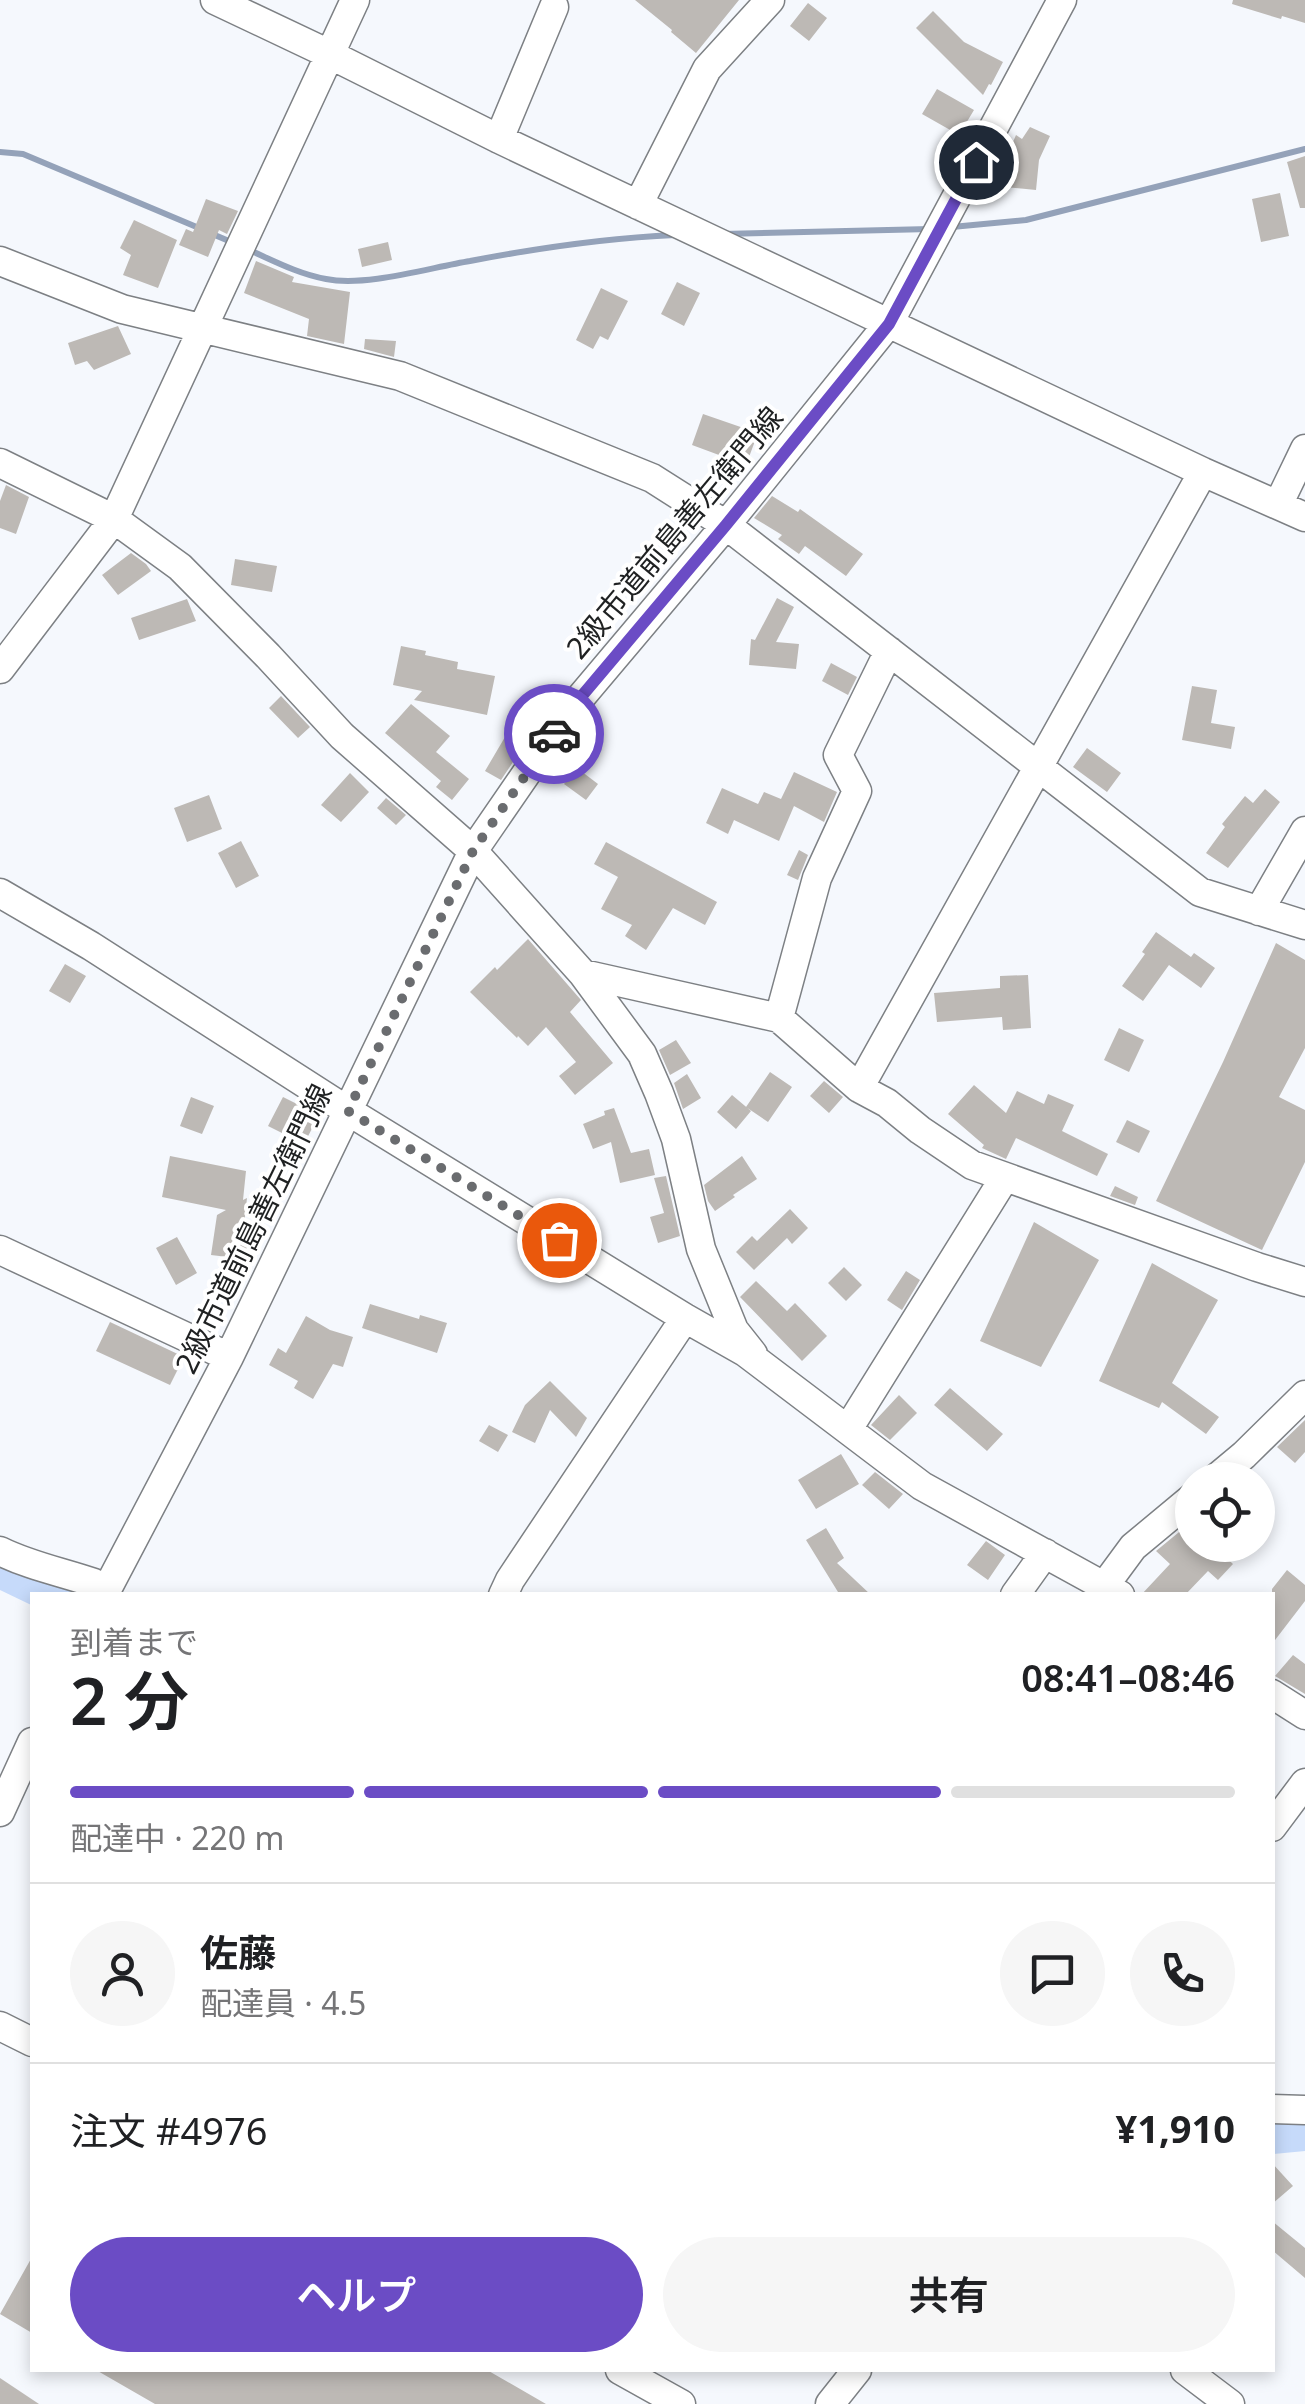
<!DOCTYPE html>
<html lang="ja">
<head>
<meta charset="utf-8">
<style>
	:root { --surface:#fff; --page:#f6f6f6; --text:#202124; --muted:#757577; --line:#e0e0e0; --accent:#6b4cc5 }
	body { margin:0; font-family:"Noto Sans","Noto Sans JP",sans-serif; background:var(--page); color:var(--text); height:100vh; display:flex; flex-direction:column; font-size:38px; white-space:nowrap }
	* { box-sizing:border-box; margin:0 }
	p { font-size:32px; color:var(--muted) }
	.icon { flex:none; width:55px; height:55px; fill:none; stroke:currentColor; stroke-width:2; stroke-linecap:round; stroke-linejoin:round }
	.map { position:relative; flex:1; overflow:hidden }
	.side { position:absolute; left:30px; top:1592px; width:1245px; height:780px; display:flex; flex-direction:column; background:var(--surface); border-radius:0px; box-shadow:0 5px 15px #0003 }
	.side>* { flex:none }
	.controls { position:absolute; left:1175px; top:1462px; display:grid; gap:20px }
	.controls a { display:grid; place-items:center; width:100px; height:100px; border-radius:50%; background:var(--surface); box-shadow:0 5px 15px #0003; font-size:50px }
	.pin { position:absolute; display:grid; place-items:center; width:85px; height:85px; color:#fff; margin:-42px; border:5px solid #fff; border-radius:50%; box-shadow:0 2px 10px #0007 }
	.courier { position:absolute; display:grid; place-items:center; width:100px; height:100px; margin:-50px; border:8px solid #6b4cc5; border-radius:50%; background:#fff; color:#222; box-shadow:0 2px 12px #0007 }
	.head em { font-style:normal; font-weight:600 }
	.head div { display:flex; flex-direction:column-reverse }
	.head { display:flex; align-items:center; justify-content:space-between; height:170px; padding:0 40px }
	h1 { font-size:65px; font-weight:600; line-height:75px }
	.bar { display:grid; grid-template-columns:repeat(4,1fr); gap:15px 10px; align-content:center; height:120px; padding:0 40px }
	.bar i { height:12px; border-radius:8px; background:var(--line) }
	.bar .current { background:var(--accent) }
	.bar p { grid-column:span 4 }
	.line { display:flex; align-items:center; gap:25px; padding:0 40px; border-top:2px solid var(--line) }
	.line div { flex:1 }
	.round { display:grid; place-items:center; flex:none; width:105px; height:105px; border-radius:52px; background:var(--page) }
	.cta { display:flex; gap:20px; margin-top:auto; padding:20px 40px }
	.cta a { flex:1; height:115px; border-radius:60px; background:var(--accent); color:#fff; font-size:40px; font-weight:600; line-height:115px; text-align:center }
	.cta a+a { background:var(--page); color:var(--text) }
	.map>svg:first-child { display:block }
</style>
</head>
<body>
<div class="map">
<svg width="1305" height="2404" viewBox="0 0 1305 2404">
	<rect width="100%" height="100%" fill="#f5f8fd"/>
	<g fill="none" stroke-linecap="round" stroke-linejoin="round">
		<path stroke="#94a2b9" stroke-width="6" d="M0 152 23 154 199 228
			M952 227 1026 220 1305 149
			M210 233 236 244
			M722 234 930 229
			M247 249C272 260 298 274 326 279 366 287 428 268 470 261 538 248 606 238 675 235"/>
		<path stroke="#c6dafa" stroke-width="38" d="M0 1569 54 1595
			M1272 2135 1305 2132"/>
	</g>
	<path fill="#bdb9b5" d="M635 0H739L696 53 671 32 672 30Z
		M1233 0H1305V23L1282 16 1281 19 1232 4Z
		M808 3 827 18 809 41 790 26Z
		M933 11 964 42 1003 62 991 85 989 84 983 95 916 28Z
		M937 89 974 110 959 135 922 114Z
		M1030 127 1050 136 1039 160 1036 190 994 186 996 165H1003L1016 135 1022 139Z
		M1305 156V208H1300L1287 162Z
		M1280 193 1289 236 1261 242 1252 199Z
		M206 199 238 211 227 234 219 230 208 257 179 245 186 229 193 232Z
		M134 220 177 240 158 288 123 275 131 255 120 248Z
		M388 242 392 260 362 267 358 249Z
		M256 261 294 277 292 282 350 292 344 344 307 336 309 319 244 293Z
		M677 282 700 293 684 326 661 314Z
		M601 288 628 301 608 340 600 336 593 349 576 340Z
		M118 326 131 354 94 370 87 361 75 365 68 343Z
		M365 339 396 341 394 357 364 349Z
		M703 414 758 433 746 465 692 445Z
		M6 485 29 497 16 534 0 528V501Z
		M772 496 798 512 800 509 863 554 846 576 805 546 799 554 778 539 782 535 754 518Z
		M131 553 146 564 151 571 118 595 102 575Z
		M235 559 277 566 272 592 231 585Z
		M777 598 794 607 776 642 799 644 796 669 749 665 751 639 755 640Z
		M187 599 196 621 139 640 131 618Z
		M401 646 426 651 425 655 458 662 457 669 495 676 487 715 414 700 422 691 393 685Z
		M831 663 857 677 848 695 822 681Z
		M1192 686 1217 690 1211 723 1235 727 1231 749 1182 740Z
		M281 696 310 727 298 738 269 708Z
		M411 704 450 736 436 752 469 779 452 800 436 787 441 781 385 733Z
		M505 737 523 747 501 780 485 771Z
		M1087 748 1121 773 1107 792 1073 767Z
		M577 768 598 784 586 800 564 784Z
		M794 772 837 792 824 822 794 806 779 841 734 820 728 834 706 823 722 788 758 804 764 792 781 799Z
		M350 773 369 792 341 822 321 805Z
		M1265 789 1280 802 1228 868 1206 853 1225 827 1222 824 1245 796 1253 803Z
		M209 795 222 829 187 842 174 808Z
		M386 798 406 815 396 825 377 808Z
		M241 841 259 876 236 888 218 853Z
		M606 842 717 902 705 925 673 908 646 950 625 936 632 925 601 909 618 877 594 864Z
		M799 850 808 855 798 880 787 875Z
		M1156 932 1191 957 1194 953 1215 968 1201 988 1169 965 1143 1001 1122 986 1145 954 1142 952Z
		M528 939 581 1000 570 1012 613 1063 575 1095 559 1076 576 1062 546 1027 528 1046 518 1036 517 1038 470 992 495 967 497 970Z
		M1276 943 1305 960V1048L1279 1097 1305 1110V1162L1262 1250 1156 1201 1223 1062Z
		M65 964 86 976 70 1003 49 991Z
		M1028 975 1031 1028 1003 1030 1002 1017 937 1022 934 993 1000 988V976Z
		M1119 1028 1144 1040 1129 1072 1104 1060Z
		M676 1040 691 1063 670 1075 659 1050Z
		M770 1072 792 1087 768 1122 746 1107Z
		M687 1074 701 1098 683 1109 674 1083Z
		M824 1081 843 1097 829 1113 810 1096Z
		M974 1085 1006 1113 1017 1091 1044 1104 1048 1094 1074 1105 1062 1131 1108 1154 1097 1176 1016 1138 1006 1159 982 1148 984 1145 948 1114Z
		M732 1095 751 1111 736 1129 717 1112Z
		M191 1097 214 1106 202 1134 180 1126Z
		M283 1097 319 1115 304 1144 268 1126Z
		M614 1108 631 1153 649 1149 655 1175 620 1183 611 1142 593 1149 583 1124 605 1115 604 1111Z
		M1127 1120 1150 1131 1139 1153 1116 1142Z
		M170 1156 246 1171 243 1200 247 1198 243 1235 256 1236 253 1260 211 1255 217 1215 226 1210 162 1197Z
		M742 1156 757 1179 733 1195 735 1197 715 1211 708 1201 704 1185Z
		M666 1176 680 1236 658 1243 650 1217 664 1213 654 1178Z
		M1115 1186 1138 1197 1135 1205 1110 1196Z
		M790 1209 808 1228 792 1244 787 1238 754 1270 736 1252 752 1236 757 1241Z
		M1034 1222 1099 1260 1041 1367 980 1341Z
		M177 1237 197 1273 176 1285 156 1248Z
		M1152 1263 1218 1300 1172 1383 1219 1417 1206 1434 1162 1402 1159 1408 1099 1381Z
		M844 1267 862 1285 846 1301 828 1283Z
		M906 1271 920 1280 902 1310 887 1300Z
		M756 1281 787 1311 795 1303 827 1336 802 1361 740 1297Z
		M370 1304 419 1319 420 1315 447 1323 437 1353 362 1328Z
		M306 1316 330 1330 353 1337 343 1367 333 1364 313 1399 294 1388 298 1381 269 1365 278 1348 286 1353Z
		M110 1322 184 1357 170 1385 96 1351Z
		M550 1381 587 1418 576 1437 550 1410 535 1443 512 1432 525 1405Z
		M950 1388 1003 1434 987 1451 934 1405Z
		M899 1395 917 1413 890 1440 871 1425Z
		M1305 1420V1452L1295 1463 1277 1447Z
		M489 1425 508 1435 498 1452 479 1441Z
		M841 1454 859 1484 816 1509 798 1480Z
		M875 1472 903 1494 889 1509 862 1485Z
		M826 1528 844 1558 837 1563 871 1595H841L838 1592 806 1540Z
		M1184 1528 1192 1534V1545H1213L1233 1564 1218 1580 1208 1571 1185 1595H1141L1170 1564 1156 1551Z
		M986 1541 1005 1555 988 1580 967 1565Z
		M1287 1570 1305 1585V1601L1272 1644V1589Z
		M1293 1655 1305 1664V1694L1275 1676Z
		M1272 2163 1293 2186 1272 2204Z
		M1272 2221 1305 2248V2278L1272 2250Z
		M32 2257V2333L0 2314Z
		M96 2370H487L546 2404H155Z
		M0 2378 39 2404H0Z"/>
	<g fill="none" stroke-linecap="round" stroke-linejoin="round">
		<defs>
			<path id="minor" d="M215 0 329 54 499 139 1203 472 1305 517
				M499 139 554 7
				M638 205 707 69 770 0
				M0 261 122 309 400 376 652 478 726 525 1200 892 1305 925
				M0 463 114 519 180 567 268 656 342 736 473 851 583 974 642 1054 659 1093 676 1139 701 1249 734 1330 753 1354
				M1278 505 1305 449
				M0 669 114 519 355 0
				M0 893 91 946 348 1111 685 1318 745 1352 922 1486 1120 1595
				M1259 911 1305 831
				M583 974 779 1018 859 1088 887 1103 920 1130 972 1165 1257 1267 1305 1282
				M779 1018 817 878 857 791 838 755 889 651
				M859 1088 1203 472
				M0 1250 229 1357
				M848 1429 1005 1177
				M1214 1480 1244 1455 1305 1395
				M0 1551C30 1566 62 1572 94 1583L96 1595
				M1105 1585 1133 1547 1192 1498
				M104 1595 229 1357 473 851 570 710 726 525 889 323 1062 0
				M503 1595 510 1580 685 1318
				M1015 1595 1045 1553
				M1272 1694 1305 1715
				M0 1812 32 1742
				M1272 1827 1305 1783
				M0 2026 32 2042
				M1272 2109 1305 2110
				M620 2370 681 2404
				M1185 2370 1230 2404
				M830 2404 857 2370"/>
		</defs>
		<use href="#minor" stroke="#7d8084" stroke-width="31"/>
		<use href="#minor" stroke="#fff" stroke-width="28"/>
	</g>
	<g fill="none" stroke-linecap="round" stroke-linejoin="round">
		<path stroke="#6a6c6f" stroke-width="10" stroke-dasharray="0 18" d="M554 734 473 851 348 1111 559 1240"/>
		<path stroke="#6b4cc5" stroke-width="12" d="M554 734 570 710 726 525 889 324 976 162"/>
	</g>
	<g text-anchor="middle" stroke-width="8" stroke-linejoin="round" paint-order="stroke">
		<g font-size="30" fill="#1f2122" stroke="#fff">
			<text transform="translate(675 533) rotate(-50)" y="10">2級市道前島善左衛門線</text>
			<text transform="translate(254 1229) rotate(-64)" y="10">2級市道前島善左衛門線</text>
		</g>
	</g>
</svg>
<div class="controls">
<a><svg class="icon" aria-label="locate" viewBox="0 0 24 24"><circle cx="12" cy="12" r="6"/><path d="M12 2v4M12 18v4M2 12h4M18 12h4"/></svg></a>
</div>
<div class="pin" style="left:559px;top:1240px;background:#ea580c"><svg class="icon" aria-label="bag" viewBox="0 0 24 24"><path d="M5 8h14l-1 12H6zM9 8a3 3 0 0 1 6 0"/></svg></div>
<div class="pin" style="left:976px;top:162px;background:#1f2937"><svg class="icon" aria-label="home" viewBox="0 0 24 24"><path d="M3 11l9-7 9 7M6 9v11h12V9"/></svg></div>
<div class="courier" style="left:554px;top:734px"><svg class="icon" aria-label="car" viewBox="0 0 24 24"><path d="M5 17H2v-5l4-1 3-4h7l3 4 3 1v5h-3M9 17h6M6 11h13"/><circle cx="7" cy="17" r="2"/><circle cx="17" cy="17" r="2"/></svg></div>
<section class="side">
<div class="head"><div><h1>2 分</h1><p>到着まで</p></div><em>08:41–08:46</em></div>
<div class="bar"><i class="current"></i><i class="current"></i><i class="current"></i><i></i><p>配達中 · 220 m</p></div>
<div class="line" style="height:180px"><a class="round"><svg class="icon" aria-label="person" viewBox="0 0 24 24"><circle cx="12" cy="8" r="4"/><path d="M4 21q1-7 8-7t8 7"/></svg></a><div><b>佐藤</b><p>配達員 · 4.5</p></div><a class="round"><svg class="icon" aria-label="chat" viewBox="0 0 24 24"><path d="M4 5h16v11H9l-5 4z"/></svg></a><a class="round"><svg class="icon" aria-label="phone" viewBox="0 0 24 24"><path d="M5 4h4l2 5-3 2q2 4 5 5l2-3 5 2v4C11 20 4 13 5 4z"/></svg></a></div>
<div class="line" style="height:130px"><div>注文 #4976</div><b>¥1,910</b></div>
<div class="cta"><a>ヘルプ</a><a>共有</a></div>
</section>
</div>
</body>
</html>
